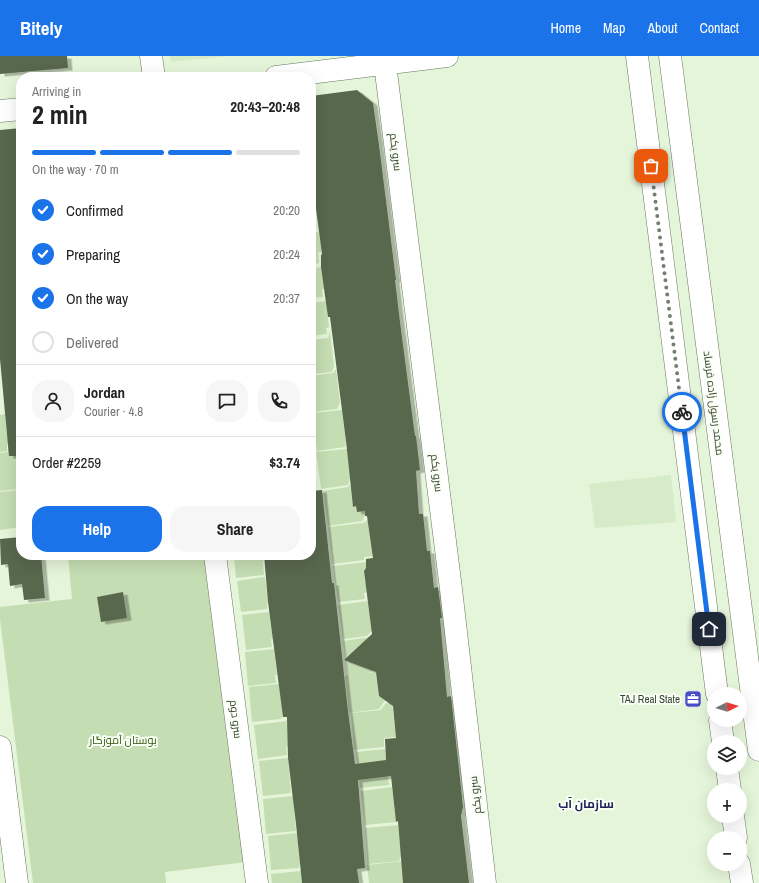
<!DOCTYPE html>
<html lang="en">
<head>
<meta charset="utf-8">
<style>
	:root { --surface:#fff; --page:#f6f6f6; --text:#222; --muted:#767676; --line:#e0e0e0; --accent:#1a73e8 }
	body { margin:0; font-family:"Archivo Narrow",Cairo,sans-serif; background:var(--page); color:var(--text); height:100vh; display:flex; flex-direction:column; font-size:15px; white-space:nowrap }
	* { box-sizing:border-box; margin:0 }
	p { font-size:13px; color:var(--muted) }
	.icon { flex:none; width:22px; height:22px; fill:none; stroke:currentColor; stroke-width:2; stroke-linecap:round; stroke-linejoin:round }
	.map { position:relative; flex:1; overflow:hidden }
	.drawer { position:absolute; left:16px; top:16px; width:300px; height:488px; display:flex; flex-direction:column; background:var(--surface); border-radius:16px; box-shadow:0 4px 16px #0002 }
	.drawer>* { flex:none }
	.needle { width:26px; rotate:85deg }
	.fabs { position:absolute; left:707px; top:631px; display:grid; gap:8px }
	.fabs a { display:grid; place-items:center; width:40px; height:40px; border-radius:50%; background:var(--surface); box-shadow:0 4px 16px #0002; font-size:20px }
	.pin { position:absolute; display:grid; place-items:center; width:34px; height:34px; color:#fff; margin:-17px; border-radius:8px; box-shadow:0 2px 6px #0006 }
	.courier { position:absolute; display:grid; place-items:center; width:40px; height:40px; margin:-20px; border:3px solid #1a73e8; border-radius:50%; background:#fff; color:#222; box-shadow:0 1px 5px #0007 }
	.head em { font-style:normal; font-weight:700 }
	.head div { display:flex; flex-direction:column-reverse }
	.head { display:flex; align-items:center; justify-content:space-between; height:68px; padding:0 16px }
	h1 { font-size:26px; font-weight:700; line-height:30px }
	.bar { display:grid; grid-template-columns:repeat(4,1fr); gap:6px 4px; align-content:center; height:48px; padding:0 16px }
	.bar i { height:5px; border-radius:3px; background:var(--line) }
	.bar .on { background:var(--accent) }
	.bar p { grid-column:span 4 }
	.line { display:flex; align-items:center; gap:10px; padding:0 16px; border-top:1px solid var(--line) }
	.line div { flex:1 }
	.round { display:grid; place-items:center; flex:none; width:42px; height:42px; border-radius:16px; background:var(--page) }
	ol { padding:0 16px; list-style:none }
	li { display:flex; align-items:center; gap:12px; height:44px }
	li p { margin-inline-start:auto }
	li .icon { padding:4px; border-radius:50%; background:var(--accent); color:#fff; stroke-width:4 }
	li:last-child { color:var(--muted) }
	li i { width:22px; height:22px; border:2px solid var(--line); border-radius:50% }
	.cta { display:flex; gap:8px; margin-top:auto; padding:8px 16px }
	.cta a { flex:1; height:46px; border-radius:16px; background:var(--accent); color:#fff; font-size:16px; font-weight:700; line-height:46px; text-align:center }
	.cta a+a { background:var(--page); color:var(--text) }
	header { display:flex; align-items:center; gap:24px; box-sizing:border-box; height:56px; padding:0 20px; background:var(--accent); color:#fff }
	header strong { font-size:19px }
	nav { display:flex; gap:22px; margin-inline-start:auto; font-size:14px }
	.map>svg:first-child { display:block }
</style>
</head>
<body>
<header>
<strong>Bitely</strong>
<nav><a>Home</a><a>Map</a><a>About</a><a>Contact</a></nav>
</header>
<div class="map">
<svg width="759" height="827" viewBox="0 0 759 827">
	<defs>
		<filter id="shadow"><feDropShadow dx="4.5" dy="2.5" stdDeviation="0" flood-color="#0004"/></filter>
	</defs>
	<rect width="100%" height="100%" fill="#e5f5d9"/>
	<path fill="#d6ebc7" d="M170 0H228L171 6Z
		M671 419 676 466 595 472 589 428Z"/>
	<path fill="#c5ddb3" d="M319 176 322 196H318L319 207 311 209V177Z
		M321 211 325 233H322L323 241 311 242V213Z
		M326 245 329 271 326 272 327 278 311 280V247Z
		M330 275 334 310 332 316 311 318V284L328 282Z
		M336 313 340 347 337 353 311 356V320L333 317Z
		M342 354 346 385 345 391 317 395 312 357Z
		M5 358 7 382 15 387 7 388V395L0 396V359Z
		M16 388 20 428 17 433 0 435V397L8 396V389Z
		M347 393 350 422 348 429 321 433 316 396Z
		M350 428 353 450H356L365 455V460L362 465 328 470 323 435 348 431Z
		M21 434V471L0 474V436Z
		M368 464 373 500 364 501V504L333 508 328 471 363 467Z
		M68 499H208L246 806 165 816 166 827H33L0 563V551L72 543Z
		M234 499H264V505H263L264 519 236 522Z
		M366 506V512L364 515 365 527 368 528 369 536 364 537 365 543 338 546 333 510Z
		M265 521 268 546 267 547V553L241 556 237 525Z
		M368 545 375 571 367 580 343 583 338 549Z
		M269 556 273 583H271L272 591 246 594 242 559Z
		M371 581 382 609 372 616 367 617 376 616 379 640 385 644 379 653 349 657 345 620 348 619 343 585Z
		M274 593 277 619H275L276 627 248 630 245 596Z
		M279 628 283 661 280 663 252 666 249 631Z
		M386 647H392L396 681 384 682V691L354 694 351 657 381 654Z
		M288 662 292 691H286L287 699 258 703 254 669 286 665Z
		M385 693 389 729 360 732 356 696Z
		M288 702 291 737 263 740 259 705Z
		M392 731 396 766 365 769 361 735Z
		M293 740 296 775 266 778 263 743Z
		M398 769 401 800 399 805 368 808 365 772Z
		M297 777 300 806 299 812 271 814 268 780Z
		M413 804 416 827H369L367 809Z
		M301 815 302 827H272L271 818Z"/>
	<path fill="#59674e" filter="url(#shadow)" d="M0 0H67L68 12 0 18Z
		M357 34 373 47 379 89 396 224H395L400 266 415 380H416L420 414 416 415 419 458H423L427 495H430L434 532 438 531 442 562H440L447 641 451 640 459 713 463 751 461 760 469 827H403L398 765 396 766 391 720 358 724 365 812 357 813 359 827H302L296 768 288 702 287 661H283L268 546 264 499H311V435L322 434 332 527H334L348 655 355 708 386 704 385 683 396 682 393 650 379 640 376 616 344 604 372 578 364 515 366 512V503L373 502 367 460H365V455L357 456 356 450 353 451 346 385 330 261H328L321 211V199L322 198 311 115V40Z
		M21 72V400H9L0 303V74Z
		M21 481V499H41L45 542 24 544 22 528 10 530 8 508 1 509 0 483Z
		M123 536 127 562 101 566 97 541Z"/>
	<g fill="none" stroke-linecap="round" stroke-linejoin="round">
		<defs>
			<path id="minor" d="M151 0 154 21
				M637 0 717 638
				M670 0 759 694
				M385 8 451 533 485 827
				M276 21 447 0
				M0 55 21 53
				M215 499 257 827
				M720 664 723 686
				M0 691 17 827
				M727 712 730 734
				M733 760 736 782
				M739 808 742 827"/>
		</defs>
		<use href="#minor" stroke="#69785e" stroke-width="23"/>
		<use href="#minor" stroke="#fff" stroke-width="22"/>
	</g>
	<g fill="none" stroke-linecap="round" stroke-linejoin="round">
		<path stroke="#757f6d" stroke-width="4" stroke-dasharray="0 7.2" d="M651 110 682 356"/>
		<path stroke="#1a73e8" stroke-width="5" d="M682 356 709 573"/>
	</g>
	<defs>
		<symbol id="office-square" viewBox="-11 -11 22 22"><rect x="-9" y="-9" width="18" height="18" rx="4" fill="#474dc2" stroke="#f8fff3"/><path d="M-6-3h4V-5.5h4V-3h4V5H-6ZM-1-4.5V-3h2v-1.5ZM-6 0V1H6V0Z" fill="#fff"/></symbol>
	</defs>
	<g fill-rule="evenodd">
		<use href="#office-square" x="683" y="633" width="20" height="20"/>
	</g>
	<g text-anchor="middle" stroke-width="4" stroke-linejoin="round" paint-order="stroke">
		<g font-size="11" fill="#383f33" stroke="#f8fff3">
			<text transform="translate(396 96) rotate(83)" y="4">سرو یکم</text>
			<text transform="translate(714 347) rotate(83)" y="4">محمد رسول زاده فرساد</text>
			<text transform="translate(437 417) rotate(83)" y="4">سرو یکم</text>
			<text transform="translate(236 663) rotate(83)" y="4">سرو دوم</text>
			<text transform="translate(475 739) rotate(-97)" y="4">سرو یکم</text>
		</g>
		<g font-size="11" fill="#383f33" stroke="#f8fff3" text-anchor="end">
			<text x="680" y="647">TAJ Real State</text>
		</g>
		<g font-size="11" fill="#375815" stroke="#f8fff3">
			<text x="123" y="688">بوستان آموزگار</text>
		</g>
		<g font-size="12" font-weight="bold" fill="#20245c" stroke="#f8fff3">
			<text x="586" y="752">سازمان آب</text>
		</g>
	</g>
</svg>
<div class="fabs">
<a><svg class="needle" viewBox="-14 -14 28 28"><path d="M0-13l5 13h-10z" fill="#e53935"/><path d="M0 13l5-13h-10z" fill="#767676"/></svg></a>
<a><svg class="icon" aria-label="layers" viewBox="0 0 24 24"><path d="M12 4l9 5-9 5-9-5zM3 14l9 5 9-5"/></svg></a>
<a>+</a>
<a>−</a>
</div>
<div class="pin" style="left:651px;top:110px;background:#ea580c"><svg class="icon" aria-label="bag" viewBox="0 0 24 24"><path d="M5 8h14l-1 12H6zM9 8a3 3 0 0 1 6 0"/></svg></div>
<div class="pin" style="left:709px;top:573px;background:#1f2937"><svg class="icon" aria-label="home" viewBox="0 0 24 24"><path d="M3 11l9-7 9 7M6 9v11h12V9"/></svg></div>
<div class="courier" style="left:682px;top:356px"><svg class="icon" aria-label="bike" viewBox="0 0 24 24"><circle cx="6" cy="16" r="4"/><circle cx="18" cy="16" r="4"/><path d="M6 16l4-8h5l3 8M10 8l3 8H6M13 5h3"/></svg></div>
<section class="drawer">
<div class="head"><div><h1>2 min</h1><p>Arriving in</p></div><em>20:43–20:48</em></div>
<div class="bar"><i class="on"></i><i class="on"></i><i class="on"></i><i></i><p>On the way · 70 m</p></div>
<ol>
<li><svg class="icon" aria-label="check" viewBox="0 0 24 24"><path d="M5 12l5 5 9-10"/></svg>Confirmed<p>20:20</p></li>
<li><svg class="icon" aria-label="check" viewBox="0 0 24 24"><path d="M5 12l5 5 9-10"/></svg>Preparing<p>20:24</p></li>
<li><svg class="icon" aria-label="check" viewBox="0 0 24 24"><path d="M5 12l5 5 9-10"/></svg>On the way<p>20:37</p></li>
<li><i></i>Delivered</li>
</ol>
<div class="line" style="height:72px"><a class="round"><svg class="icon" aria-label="person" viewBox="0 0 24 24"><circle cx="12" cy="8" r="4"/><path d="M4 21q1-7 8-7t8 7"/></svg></a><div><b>Jordan</b><p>Courier · 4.8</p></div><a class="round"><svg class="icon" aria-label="chat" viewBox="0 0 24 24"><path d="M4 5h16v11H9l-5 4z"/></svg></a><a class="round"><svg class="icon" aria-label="phone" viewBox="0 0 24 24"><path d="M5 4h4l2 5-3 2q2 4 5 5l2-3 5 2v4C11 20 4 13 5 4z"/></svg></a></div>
<div class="line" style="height:52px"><div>Order #2259</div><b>$3.74</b></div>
<div class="cta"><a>Help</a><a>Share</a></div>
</section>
</div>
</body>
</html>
